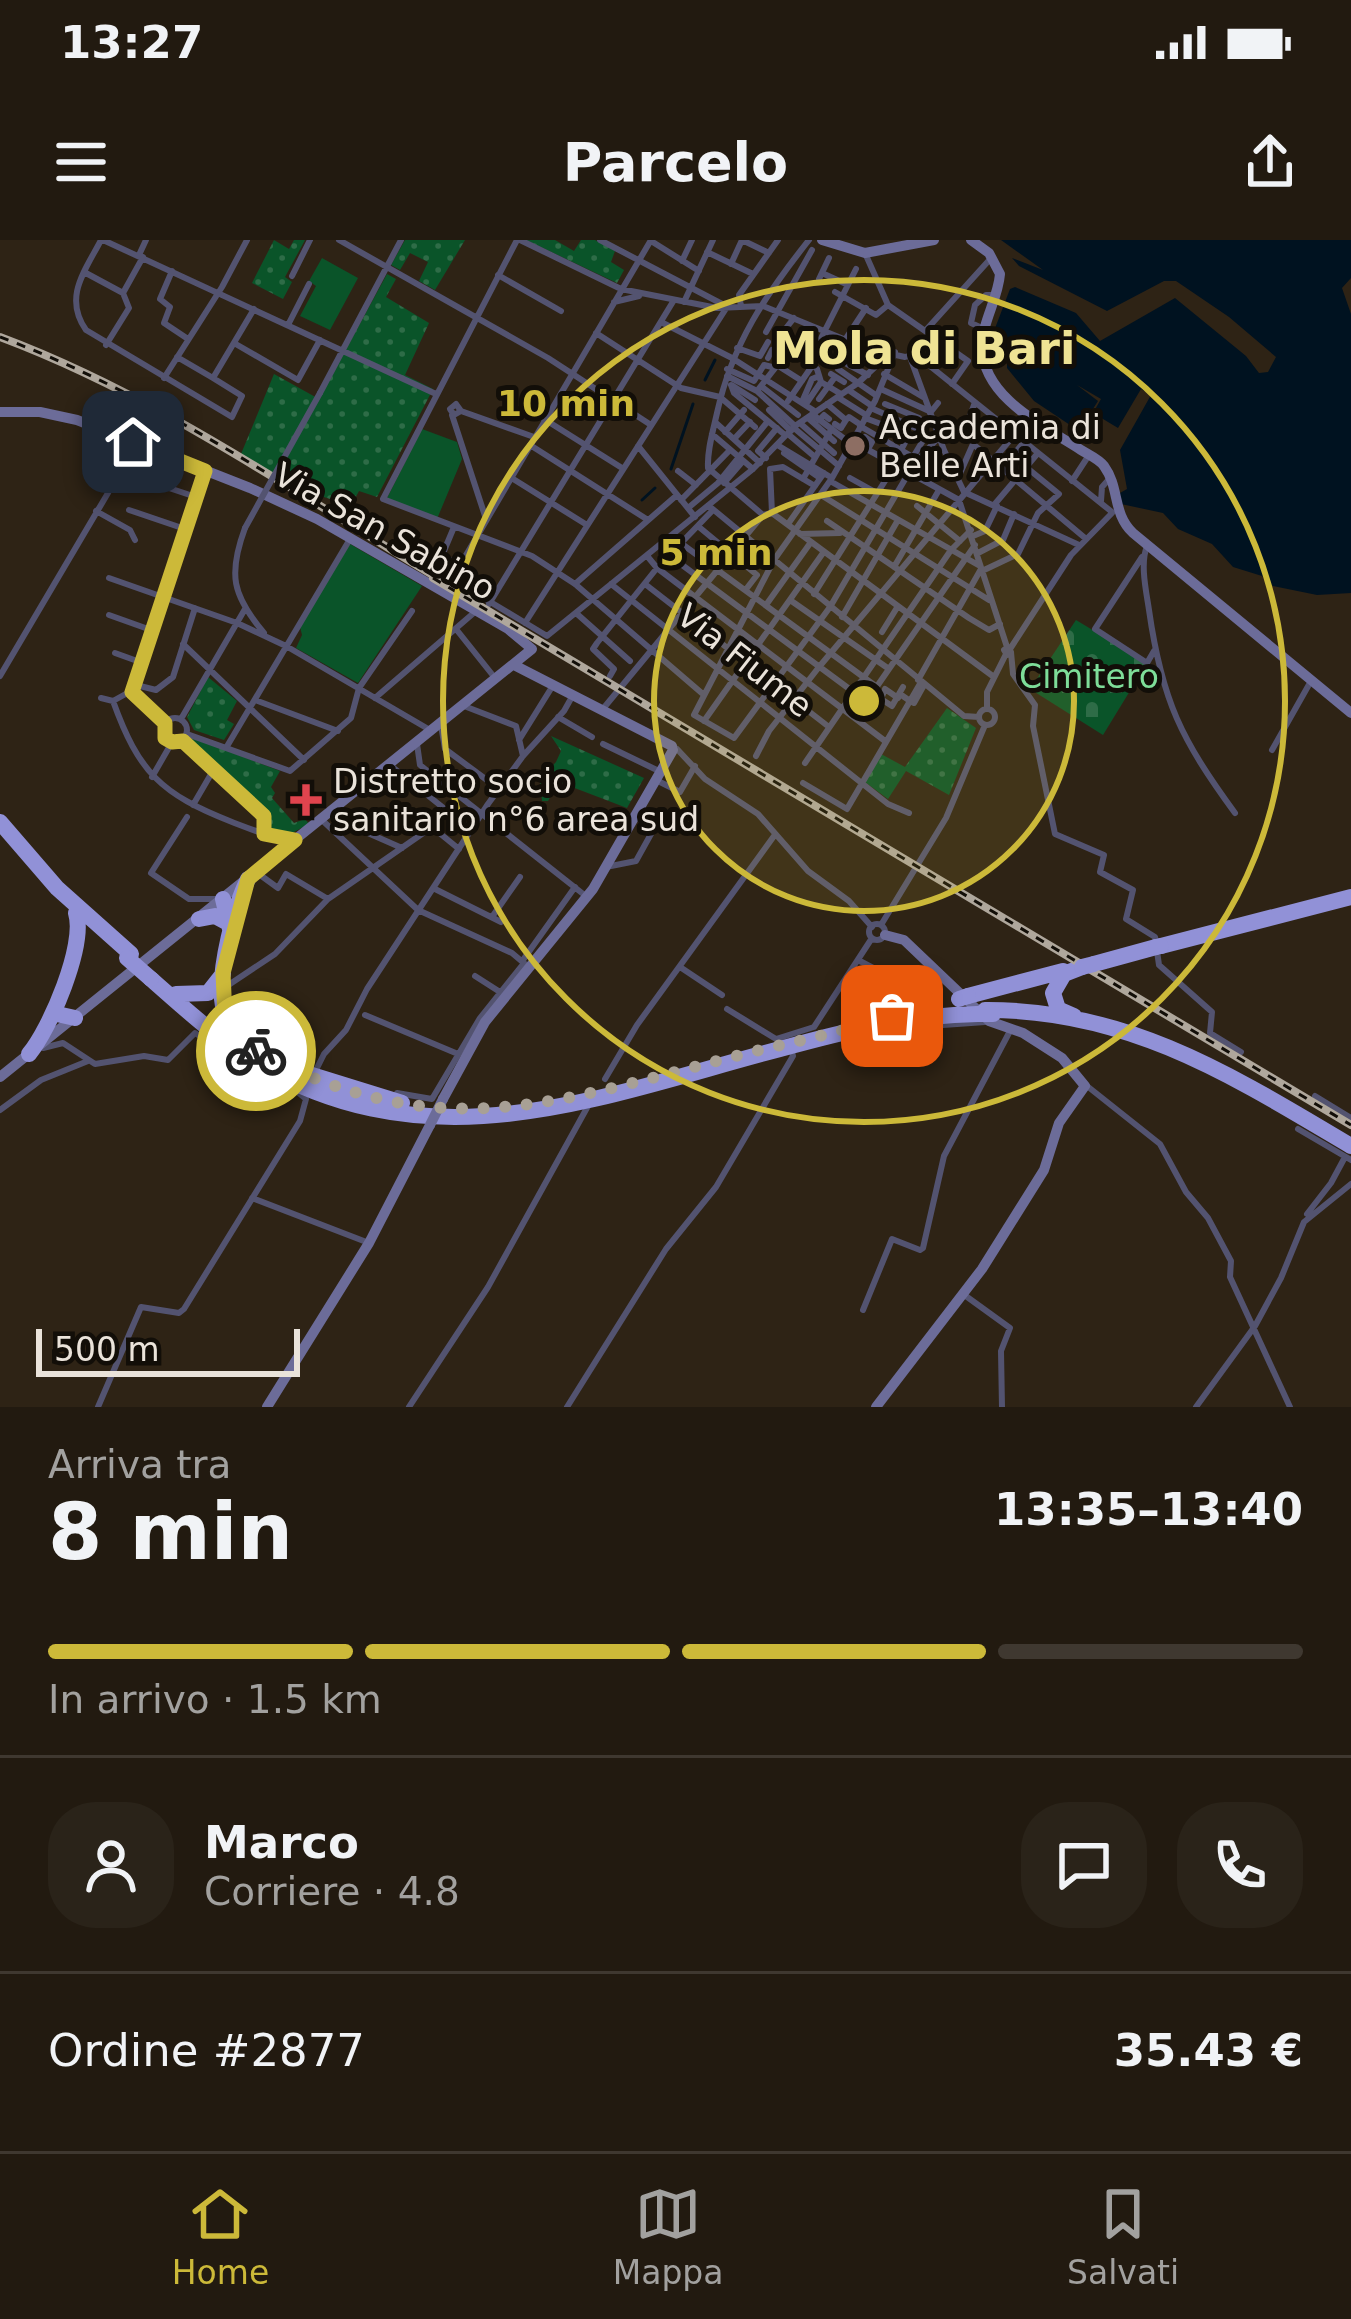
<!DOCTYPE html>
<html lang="it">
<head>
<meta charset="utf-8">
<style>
	:root { --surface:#221a10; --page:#2a2319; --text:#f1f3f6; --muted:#a2a19f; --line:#3f3830; --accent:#ccb939 }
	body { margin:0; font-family:"DejaVu Sans",sans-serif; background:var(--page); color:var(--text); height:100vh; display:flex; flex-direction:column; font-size:45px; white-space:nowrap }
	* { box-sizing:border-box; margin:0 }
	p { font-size:39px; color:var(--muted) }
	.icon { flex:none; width:66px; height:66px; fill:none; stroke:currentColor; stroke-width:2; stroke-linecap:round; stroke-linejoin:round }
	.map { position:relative; height:1167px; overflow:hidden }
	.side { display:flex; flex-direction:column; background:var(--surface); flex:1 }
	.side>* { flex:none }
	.scale { position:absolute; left:36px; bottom:30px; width:264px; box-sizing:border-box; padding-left:12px; border:6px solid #eae3da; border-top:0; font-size:33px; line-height:42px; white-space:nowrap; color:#eae3da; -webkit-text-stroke:9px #120e08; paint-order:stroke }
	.pin { position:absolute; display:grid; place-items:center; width:102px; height:102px; color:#fff; margin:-51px; border-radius:24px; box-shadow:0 6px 18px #0006 }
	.courier { position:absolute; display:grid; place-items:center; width:120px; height:120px; margin:-60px; border:9px solid #ccb939; border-radius:50%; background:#fff; color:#222; box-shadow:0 3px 15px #0007 }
	.overview em { font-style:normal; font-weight:700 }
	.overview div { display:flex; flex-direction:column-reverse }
	.overview { display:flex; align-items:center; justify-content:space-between; height:204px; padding:0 48px }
	h1 { font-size:78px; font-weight:700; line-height:90px }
	.bar { display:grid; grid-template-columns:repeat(4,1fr); gap:18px 12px; align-content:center; height:144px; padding:0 48px }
	.bar i { height:15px; border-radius:9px; background:var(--line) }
	.bar .current { background:var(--accent) }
	.bar p { grid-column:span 4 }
	.line { display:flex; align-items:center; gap:30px; padding:0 48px; border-top:3px solid var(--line) }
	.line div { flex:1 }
	.round { display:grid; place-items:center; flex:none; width:126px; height:126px; border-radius:48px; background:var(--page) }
	.status { display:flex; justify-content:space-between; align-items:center; height:84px; padding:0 60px; background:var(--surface); direction:ltr }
	.status svg { height:33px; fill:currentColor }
	header { display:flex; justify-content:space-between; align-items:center; height:156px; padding:0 48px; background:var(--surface); font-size:54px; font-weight:700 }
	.menu { display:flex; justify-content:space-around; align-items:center; height:168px; border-top:3px solid var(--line); background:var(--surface); font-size:33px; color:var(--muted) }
	.menu a { display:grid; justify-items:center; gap:6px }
	.menu .current { color:var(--accent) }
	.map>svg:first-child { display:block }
</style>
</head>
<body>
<div class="status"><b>13:27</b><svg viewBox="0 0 49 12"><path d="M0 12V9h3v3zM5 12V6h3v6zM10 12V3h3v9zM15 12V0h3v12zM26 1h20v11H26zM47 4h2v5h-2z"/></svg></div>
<header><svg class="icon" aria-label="menu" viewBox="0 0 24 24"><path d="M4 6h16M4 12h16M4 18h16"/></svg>Parcelo<svg class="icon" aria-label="share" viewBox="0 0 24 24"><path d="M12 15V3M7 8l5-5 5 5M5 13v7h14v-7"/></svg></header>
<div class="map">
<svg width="1351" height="1167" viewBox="0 0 1351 1167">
	<defs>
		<pattern id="green-dots" width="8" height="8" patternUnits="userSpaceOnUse" patternTransform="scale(3)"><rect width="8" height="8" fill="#0a5429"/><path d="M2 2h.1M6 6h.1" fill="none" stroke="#2e6c47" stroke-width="1.8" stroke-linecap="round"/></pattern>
		<pattern id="cemetery-stones" width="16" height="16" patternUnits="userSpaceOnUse" patternTransform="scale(3)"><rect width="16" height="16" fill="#0a5429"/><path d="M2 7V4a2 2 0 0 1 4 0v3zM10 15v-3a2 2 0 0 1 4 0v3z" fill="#2e6c47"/></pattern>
	</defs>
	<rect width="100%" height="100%" fill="#2e2315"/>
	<path fill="url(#green-dots)" d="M274 0 289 9 294 0H305L285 37 292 42 283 59 252 43Z
		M405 0H465L435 50 419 41 428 22 410 13 400 30 391 25Z
		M526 0H555L574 11 581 0H595L615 11 611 22 624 30 617 43Z
		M387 34 396 39 386 57 429 83 405 135 433 149 377 257 359 251 351 266 300 249 241 214 274 134 319 159Z
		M208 437 237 461 227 480 234 484 224 500 194 490 187 477Z
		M947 468 976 488 949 555 906 531 888 559 865 542 881 514 905 527Z
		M188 496 280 531 271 547 275 553 272 558 294 583 305 579 309 584 290 594 272 589 268 576Z
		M551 496 644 538 627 568 559 542 548 561H542L540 539 556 522 561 511Z"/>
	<path fill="url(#cemetery-stones)" d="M1076 380 1147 423 1103 495 1030 449Z"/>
	<path fill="#0a5429" d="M322 18 358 38 330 90 300 76 316 46 309 41Z
		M422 189 457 202 462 219 437 279 387 258Z
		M350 304 422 346 358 443 296 408 302 395 300 387Z"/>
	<path fill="#001220" d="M1001 0H1351V38L1342 48 1351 74V353L1317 355 1273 346 1262 336 1233 327 1212 304 1178 289 1163 273 1121 264 1120 253 1127 249 1120 210 1151 155 1141 149 1118 188 1093 173 1101 159 1077 145 1098 161 1079 191 1034 161 1007 128V116L989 104 1010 49 1015 47 1076 73 1100 101 1175 58 1246 116 1259 133 1268 132 1276 117 1229 77 1176 41H1164L1107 71 1019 26 1012 18 1043 30Z"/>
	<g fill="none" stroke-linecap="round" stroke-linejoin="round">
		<path stroke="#001220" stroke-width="3" d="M705 140 715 120
			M671 229 693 164
			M642 260 655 248"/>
		<path stroke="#535370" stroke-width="6" d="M101 0C85 31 63 57 86 90L232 177 242 156 213 138
			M103 0 436 154
			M339 0 548 118 651 185
			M517 0 383 259 532 316 575 344 704 455
			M520 0 621 49 717 68 763 66 868 109 905 117 915 114 1112 272
			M600 0 724 65
			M809 0C766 54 732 104 717 173 713 191 707 210 708 228L763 275 772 273 994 437
			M651 1 699 31
			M707 12 753 34
			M865 13 888 65 968 121
			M139 15 146 0
			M682 21 692 0
			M731 24 742 0 769 13
			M172 31 160 59 170 67 164 83 188 99
			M84 32 123 53
			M822 33 846 44
			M498 35 561 71
			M292 36 310 0
			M819 39 829 18
			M835 52 876 75 888 65
			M614 62 639 56
			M684 62 713 0
			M741 66 739 55 778 0
			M661 82 732 118 816 172
			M288 85 309 44
			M982 88 971 83 975 65 986 55H996
			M926 90 992 17
			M766 92 812 10
			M783 92 794 78
			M596 93 681 148 720 157 755 187
			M845 100 866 68
			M234 103 298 140 320 100
			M106 105 129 68 123 53 143 17
			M737 108 760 116 768 102
			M895 112 875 161 832 238 774 320 694 475 734 498 830 367 914 224 939 197
			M177 117 213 138 254 69
			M910 117 944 210 964 252
			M768 118 772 110
			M847 124 868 135
			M780 127 802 141
			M727 129 754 141 764 125 772 127
			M838 129 877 156
			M831 134 844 142
			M884 134 923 157
			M727 136 757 151 795 186
			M164 138 222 47 247 0
			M952 144 968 121
			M731 145 734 153 785 195
			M733 146 755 160
			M761 146 798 175
			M883 150 929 171
			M757 151 809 85
			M850 151 872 166
			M320 153 401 0
			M841 154 821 142 817 129 809 122 856 29
			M839 158 866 175
			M819 159 835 137
			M788 161 810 129
			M802 162 812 139 819 136
			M456 164 461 171 454 175 450 169Z
			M806 164 821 142
			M827 164 846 180 849 177 861 185
			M885 164 919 178
			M871 168 927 193
			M769 170 791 191
			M461 171 534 197
			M930 173 938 163
			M812 174 851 204
			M452 175 486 279
			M808 178 834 201
			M865 178 889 187
			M544 179 622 228
			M819 180 824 175 829 179
			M715 182 760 223
			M801 184 834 213
			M835 184 841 188 846 180
			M860 186 918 220
			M794 188 839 226
			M725 192 744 170
			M712 194 753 229
			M788 194 815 217
			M865 197 872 202 868 209
			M734 199 750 182
			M883 199 889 190 896 194
			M852 201 959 260 1007 407
			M973 204 1085 298
			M530 205 648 280
			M638 206 695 277
			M779 206 832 238
			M901 210 909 195 902 192
			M784 213 820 238
			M913 217 927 194
			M766 218 758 211 777 188
			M770 229 783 227 815 246
			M770 229 772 273
			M678 231 696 245
			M1010 235 1015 213 1024 202
			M510 237 587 285
			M850 238 877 253
			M958 238 973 204 969 179 975 162
			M803 239 831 190
			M145 240 196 257
			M830 241 980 326
			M1072 241 1089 215
			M724 243 743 221
			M964 252 1079 305
			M821 255 989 360
			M681 260 730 210
			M1101 261 1102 247 1110 238
			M994 265 1038 213
			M709 266 964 476 979 477
			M917 266 960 301
			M688 268 718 243 768 181
			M129 270 185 289
			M96 271 130 290 135 300
			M827 281 969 378 989 390 1000 384
			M788 284 824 233
			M454 287 441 318C466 322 469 330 477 354L547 396 753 229 795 186 858 143 889 114
			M699 287 757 335 747 348
			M245 288C228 334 232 355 264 393
			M800 294 840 293
			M973 296 985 291 997 266
			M682 304 877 447
			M1147 306C1140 324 1146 350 1149 370 1162 461 1181 499 1235 573
			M978 313 1003 300 1014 274
			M670 316 867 462
			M648 317 657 328 885 501
			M1142 317 1095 389 1147 423 1154 411
			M462 322 651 0
			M894 327 939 250
			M982 331 1018 314 1038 273 1059 254 1026 227
			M109 338 237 383 286 406 430 490
			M575 344 677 255
			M611 344 888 564 909 573
			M645 344 829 487
			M814 354 895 225
			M790 360 889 429
			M489 364 674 60
			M766 365 811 302
			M195 368 173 437 156 450 140 446 113 461C139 533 161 554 232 582 253 590 272 598 295 600
			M576 373 630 421
			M109 375 151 390
			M842 377 898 280
			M525 383 727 67
			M456 389 495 438
			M882 392 898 366
			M183 404 304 520
			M1010 409 1071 315 1112 273
			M1011 412 1008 407 1004 410 1007 415 1011 412 1013 434 1035 465 1033 486 1055 594 1104 615 1100 632 1133 650 1126 679 1155 697 1159 725 1212 772 1210 793 1241 812
			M115 413 140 422
			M0 436 108 253 133 203
			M610 436 614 429 593 409 597 403 657 328 713 270
			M918 440 981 329
			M921 442 910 461 914 463 924 445
			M101 458 113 461
			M375 458 476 371
			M898 458 885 449 881 459 892 466 903 447
			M255 460 338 491
			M464 466 516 486 523 516
			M979 477a8 8 0 1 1 16 0a8 8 0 1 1-16 0Z
			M987 469V452L1006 414
			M602 470 763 275
			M558 477 592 497
			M163 490a12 12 0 1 1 24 0a12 12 0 1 1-24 0Z
			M855 478 975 305
			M181 479 245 369
			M704 481 823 313
			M165 483 132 451 205 231
			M441 485 445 509 499 549
			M187 494 290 531 351 478 359 448 412 371
			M519 500 552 447
			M183 501 264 576V594
			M417 504 420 525 587 657
			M603 504 661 532
			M226 508 350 299
			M677 509 705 539 758 574 808 631 849 661 872 687
			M1272 510 1311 441
			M756 516 769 491 819 427 1015 194
			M805 523 951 310 971 290
			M390 525 471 590
			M152 537 171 504
			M656 540 680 552 695 526
			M803 543 847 569 910 461 900 454
			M193 565 214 529
			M187 577 151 633 189 659H216
			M323 581 418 670 512 713 525 724
			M402 608 361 590 369 573 422 594
			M606 627 636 621 651 594 643 568
			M256 632 278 648 286 634 328 659
			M433 648 501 682
			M492 677 520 637
			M869 692a8 8 0 1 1 16 0a8 8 0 1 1-16 0Z
			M881 685 946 578 985 485
			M523 720 575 647
			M858 720 877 730V738
			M680 727 722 755
			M475 736 500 752
			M227 746 275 714 328 659 432 587 459 609
			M727 769 776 799 814 787 872 698
			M365 775 458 814
			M236 780 247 794 304 825
			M915 787 985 782
			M43 808 63 803 95 824 144 816 168 820 195 793 256 831
			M316 830 324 814 346 790 367 749 488 564 523 516 564 471 573 455
			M605 839 637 785 774 596
			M1087 846 1160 904 1186 952 1208 978 1231 1021 1230 1037 1290 1167
			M397 853 432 859 480 778 524 723
			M1315 856 1351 878
			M0 870 41 840 88 821
			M1298 889 1351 920
			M252 958 369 1003
			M1307 974 1331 943 1345 917
			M963 1054 1010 1088 1001 1111 1002 1167
			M863 1070 892 999 920 1010 923 1008 944 916 1010 791
			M98 1167 141 1067 179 1073 184 1069 300 881 306 859 295 850
			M409 1167 488 1047 588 866
			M567 1167 666 1009 716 947 793 816 792 812
			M1196 1167 1255 1086 1281 1038 1304 982 1351 944"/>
		<path stroke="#6c6c99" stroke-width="10" d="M822 0 865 13 934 0
			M971 0 989 13 1000 34C998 59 982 82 982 107 983 158 1044 186 1081 210 1089 215 1099 219 1104 226 1120 248 1112 273 1133 293L1351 473
			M0 172H40L77 180 250 248 317 279 508 389 532 409 0 837
			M514 425 672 506
			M443 859 485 782 593 649 673 510
			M267 1167 369 1003 430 885
			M876 1167 982 1029 1044 930 1059 883 1085 846 1062 818 1023 793 989 781 904 700 885 695"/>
		<path stroke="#9191d7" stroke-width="16" d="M0 582 57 648 131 714
			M223 659 230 689
			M199 679 215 676 228 683
			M1161 706 1351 657
			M1094 724 1156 707
			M151 739C185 769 219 800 258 824 434 927 601 856 780 809 846 791 909 775 978 774
			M176 754 208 753 223 734
			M968 756 1063 731
			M985 770C1128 769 1233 836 1351 906
			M57 774 75 778
			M1074 776 1058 769 1053 753 1064 734 1082 727
			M241 802C232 790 223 776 222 759 219 728 234 667 248 639
			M29 814C50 789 86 705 76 673
			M289 828 402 863"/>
		<defs>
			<path id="rail" d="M0 97C153 154 291 250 431 334
				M433 338 1351 885"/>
		</defs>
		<use href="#rail" stroke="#afa79c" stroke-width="8"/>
		<use href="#rail" stroke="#120e08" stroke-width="3" stroke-dasharray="9" stroke-linecap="butt"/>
		<path stroke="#535370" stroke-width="6" d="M245 288 320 153"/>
		<path stroke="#6c6c99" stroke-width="10" d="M430 885 443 859"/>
		<path stroke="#9191d7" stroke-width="16" d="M1156 707 1161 706
			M127 718 151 739
			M1082 727 1094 724
			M959 759 968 756
			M978 774H993"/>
	</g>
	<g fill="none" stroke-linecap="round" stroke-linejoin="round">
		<path stroke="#a8a095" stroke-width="12" stroke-dasharray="0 21.6" d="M256 811C433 905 545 866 724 819 780 804 838 794 892 776"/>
		<path stroke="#ccb939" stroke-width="15" d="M133 202 205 231 132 452 165 483V498L172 502 183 501 264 576V594L295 600 248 639 223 733 225 776 241 802 256 811"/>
	</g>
	<circle cx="864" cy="461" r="210" fill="#ccb939" fill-opacity=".12"/>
	<g fill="none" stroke="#ccb939" stroke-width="6">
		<circle cx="864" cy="461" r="210"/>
		<circle cx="864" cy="461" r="421"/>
	</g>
	<circle fill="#8d6e63" stroke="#120e08" stroke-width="4.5" cx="855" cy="206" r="12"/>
	<path fill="#e0444e" stroke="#120e08" stroke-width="4.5" d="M300 542h12v12h12v12h-12v12h-12v-12h-12v-12h12z"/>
	<g text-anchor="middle" stroke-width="10" stroke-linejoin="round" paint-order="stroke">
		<g font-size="33" fill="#eae3da" stroke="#120e08" text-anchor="start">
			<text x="879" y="199">Accademia di<tspan x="879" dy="38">Belle Arti</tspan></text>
			<text x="333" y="553">Distretto socio<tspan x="333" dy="38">sanitario n°6 area sud</tspan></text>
		</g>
		<g font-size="33" fill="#eae3da" stroke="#120e08">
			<text transform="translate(385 291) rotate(29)" y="12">Via San Sabino</text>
			<text transform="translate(745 420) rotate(38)" y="12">Via Fiume</text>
		</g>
		<g font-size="33" fill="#7edd99" stroke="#120e08">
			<text x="1089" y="448">Cimitero</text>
		</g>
		<g font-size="45" font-weight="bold" fill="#efe394" stroke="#120e08">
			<text x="924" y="124">Mola di Bari</text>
		</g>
	</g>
	<circle cx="864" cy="461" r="18" fill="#ccb939" stroke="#120e08" stroke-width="6"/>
	<g font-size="36" text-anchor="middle" font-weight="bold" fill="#ccb939" stroke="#120e08" stroke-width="10" stroke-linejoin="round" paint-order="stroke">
		<text x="566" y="176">10 min</text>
		<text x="716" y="325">5 min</text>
	</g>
</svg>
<div class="scale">500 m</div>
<div class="pin" style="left:892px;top:776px;background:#ea580c"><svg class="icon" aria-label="bag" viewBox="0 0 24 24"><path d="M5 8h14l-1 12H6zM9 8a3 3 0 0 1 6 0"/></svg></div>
<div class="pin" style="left:133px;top:202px;background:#1f2937"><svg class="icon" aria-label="home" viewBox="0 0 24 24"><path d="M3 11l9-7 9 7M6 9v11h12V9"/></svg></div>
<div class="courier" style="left:256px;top:811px"><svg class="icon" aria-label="bike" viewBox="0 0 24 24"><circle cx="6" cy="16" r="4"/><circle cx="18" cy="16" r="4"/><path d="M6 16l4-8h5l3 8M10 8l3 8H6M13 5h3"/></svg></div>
</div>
<section class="side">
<div class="overview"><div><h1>8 min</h1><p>Arriva tra</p></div><em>13:35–13:40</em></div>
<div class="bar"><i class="current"></i><i class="current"></i><i class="current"></i><i></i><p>In arrivo · 1.5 km</p></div>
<div class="line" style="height:216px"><a class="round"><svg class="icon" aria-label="person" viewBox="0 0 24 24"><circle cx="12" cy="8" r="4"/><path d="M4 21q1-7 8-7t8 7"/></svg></a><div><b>Marco</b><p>Corriere · 4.8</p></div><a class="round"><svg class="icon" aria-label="chat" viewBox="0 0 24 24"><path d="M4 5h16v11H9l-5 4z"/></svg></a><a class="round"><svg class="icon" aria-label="phone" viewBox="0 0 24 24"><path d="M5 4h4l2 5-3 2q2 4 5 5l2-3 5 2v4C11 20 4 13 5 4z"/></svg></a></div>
<div class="line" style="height:156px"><div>Ordine #2877</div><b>35.43 €</b></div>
</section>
<nav class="menu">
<a class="current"><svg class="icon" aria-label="home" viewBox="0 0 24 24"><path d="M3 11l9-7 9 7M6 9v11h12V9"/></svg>Home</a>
<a><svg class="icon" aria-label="map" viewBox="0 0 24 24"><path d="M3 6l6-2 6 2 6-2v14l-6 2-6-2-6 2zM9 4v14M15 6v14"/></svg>Mappa</a>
<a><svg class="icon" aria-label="saved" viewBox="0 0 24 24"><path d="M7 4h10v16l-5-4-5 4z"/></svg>Salvati</a>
</nav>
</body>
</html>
